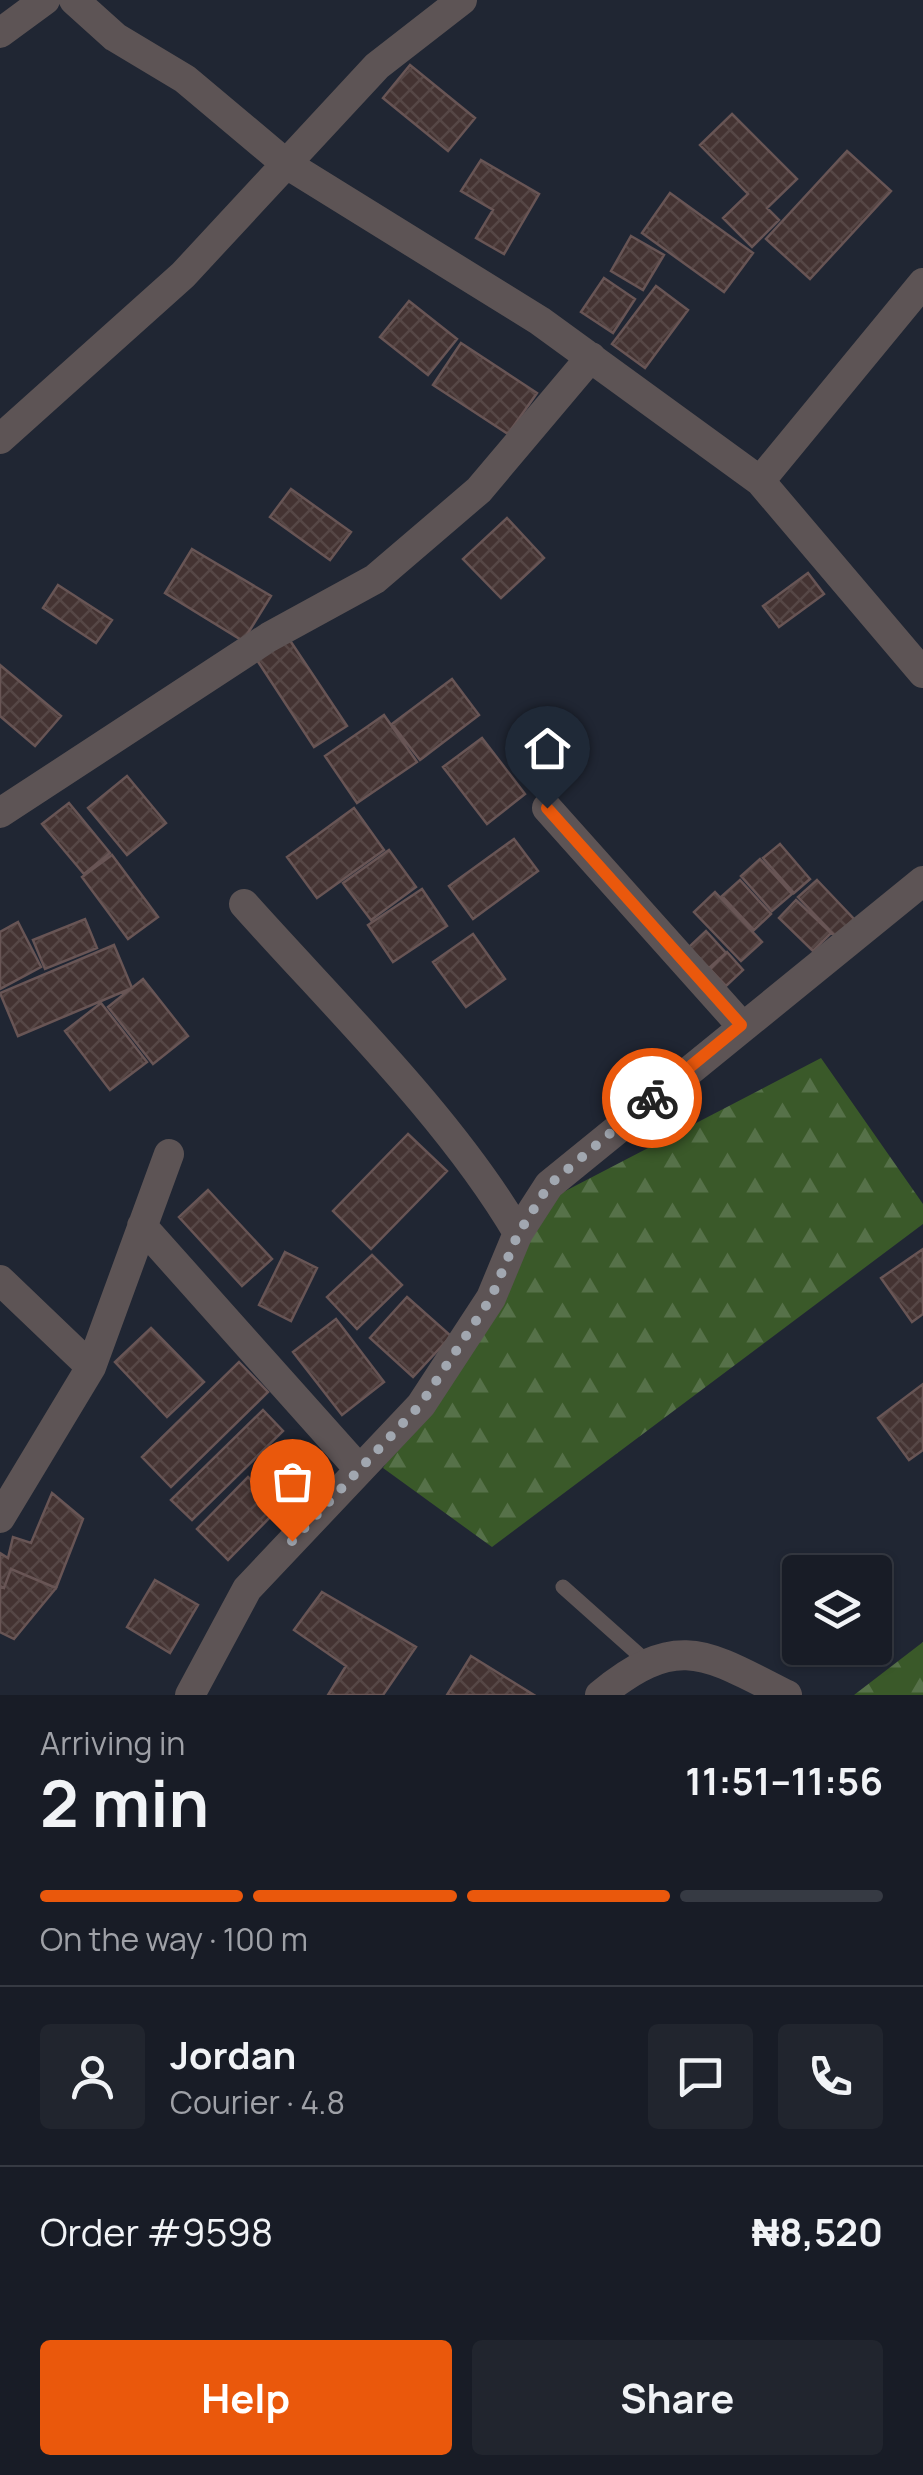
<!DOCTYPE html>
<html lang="en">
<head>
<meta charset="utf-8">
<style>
	:root { --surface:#181c26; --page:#21252e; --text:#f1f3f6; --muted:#9fa1a7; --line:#363a43; --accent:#ea580c }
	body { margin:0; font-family:Manrope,sans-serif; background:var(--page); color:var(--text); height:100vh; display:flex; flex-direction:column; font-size:38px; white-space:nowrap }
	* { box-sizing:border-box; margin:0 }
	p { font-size:32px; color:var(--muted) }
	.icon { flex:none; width:55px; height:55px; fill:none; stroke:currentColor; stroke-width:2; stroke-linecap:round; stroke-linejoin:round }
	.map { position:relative; height:1695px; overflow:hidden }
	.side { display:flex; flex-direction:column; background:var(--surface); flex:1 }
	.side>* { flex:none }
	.controls { position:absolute; left:782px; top:1555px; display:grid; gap:20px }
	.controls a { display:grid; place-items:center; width:110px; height:110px; border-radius:10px; background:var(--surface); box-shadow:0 2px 8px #0004,0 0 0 2px var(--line); font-size:50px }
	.pin { position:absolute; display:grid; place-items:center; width:85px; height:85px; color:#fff; margin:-102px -42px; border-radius:50% 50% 50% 0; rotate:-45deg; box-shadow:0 0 10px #0007 }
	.pin .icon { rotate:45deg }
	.courier { position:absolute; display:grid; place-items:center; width:100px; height:100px; margin:-50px; border:8px solid #ea580c; border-radius:50%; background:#fff; color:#222; box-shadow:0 2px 12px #0007 }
	.headline em { font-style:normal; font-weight:700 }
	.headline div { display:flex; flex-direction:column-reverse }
	.headline { display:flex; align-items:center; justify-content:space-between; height:170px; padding:0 40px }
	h1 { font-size:65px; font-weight:700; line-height:75px }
	.bar { display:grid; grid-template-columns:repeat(4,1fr); gap:15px 10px; align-content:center; height:120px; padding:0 40px }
	.bar i { height:12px; border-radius:8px; background:var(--line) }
	.bar .selected { background:var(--accent) }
	.bar p { grid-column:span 4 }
	.line { display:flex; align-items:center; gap:25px; padding:0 40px; border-top:2px solid var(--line) }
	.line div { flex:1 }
	.round { display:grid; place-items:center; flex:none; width:105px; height:105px; border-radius:10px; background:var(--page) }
	.action { display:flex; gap:20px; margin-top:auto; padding:20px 40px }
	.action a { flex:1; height:115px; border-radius:10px; background:var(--accent); color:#fff; font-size:40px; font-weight:700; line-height:115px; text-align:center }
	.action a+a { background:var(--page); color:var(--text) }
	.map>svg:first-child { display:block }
</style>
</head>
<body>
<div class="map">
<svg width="923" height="1695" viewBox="0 0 923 1695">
	<defs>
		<pattern id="forest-firs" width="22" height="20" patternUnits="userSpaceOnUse" patternTransform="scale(2.5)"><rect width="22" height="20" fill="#3a5929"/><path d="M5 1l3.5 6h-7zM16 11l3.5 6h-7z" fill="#567149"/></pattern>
		<pattern id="building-cross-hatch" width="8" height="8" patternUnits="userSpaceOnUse" patternTransform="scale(2.5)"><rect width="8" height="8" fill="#443332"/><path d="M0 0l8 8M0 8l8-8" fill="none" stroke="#564746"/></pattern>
	</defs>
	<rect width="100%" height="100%" fill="#202633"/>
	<path fill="url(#forest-firs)" d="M821 1058 923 1204V1224L492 1547 383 1468 548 1200Z
		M923 1642V1695H854Z"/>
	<path fill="url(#building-cross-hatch)" stroke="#685555" stroke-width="2.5" d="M410 65 475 118 448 151 383 98Z
		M732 114 797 179 767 208 779 220 752 247 723 218 748 194 700 145Z
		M847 151 891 191 810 279 766 239Z
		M481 160 539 194 504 254 476 238 493 210 461 191Z
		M670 193 753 253 724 292 642 233Z
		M631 236 664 255 643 290 611 271Z
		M604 278 635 299 613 333 581 312Z
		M656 286 688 310 645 368 612 344Z
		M409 301 457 339 428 375 380 337Z
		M461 343 537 393 508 434 433 385Z
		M291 489 351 532 330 560 270 517Z
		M507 518 544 558 501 598 463 559Z
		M192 549 271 596 243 641 165 593Z
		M808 573 824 594 779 627 763 606Z
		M58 585 112 620 96 643 43 608Z
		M289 639 347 726 314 747 257 660Z
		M0 665 61 716 35 746 0 716Z
		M452 679 479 715 420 760 392 724Z
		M384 715 417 762 357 803 325 756Z
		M482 738 525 794 487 824 443 767Z
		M127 776 166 823 127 855 88 808Z
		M69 803 110 853 84 874 42 824Z
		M354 808 384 850 317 898 287 857Z
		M514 839 538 871 473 919 449 886Z
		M780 844 810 879 794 893 763 858Z
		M389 850 416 887 371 920 343 883Z
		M112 855 158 917 128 939 82 877Z
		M760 859 792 894 772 911 741 876Z
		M740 880 771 914 754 930 722 896Z
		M817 880 854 919 836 937 798 897Z
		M422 889 447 926 393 962 368 925Z
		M715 892 762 942 741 961 694 912Z
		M796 900 831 933 813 951 779 918Z
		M85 919 97 948 45 969 33 940Z
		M18 922 41 967 0 989V932Z
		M706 931 726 953 709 968 689 947Z
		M473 934 505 979 466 1007 433 962Z
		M114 945 132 988 18 1036 0 993Z
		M727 952 743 970 726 986 710 969Z
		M143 979 188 1036 153 1064 108 1007Z
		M101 1003 147 1062 110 1090 65 1031Z
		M408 1134 447 1171 371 1249 333 1211Z
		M208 1190 272 1259 242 1286 179 1217Z
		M923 1249V1314L912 1322 881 1278Z
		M285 1252 317 1268 291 1321 259 1305Z
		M372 1255 402 1285 357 1329 327 1297Z
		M407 1297 451 1336 413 1377 370 1338Z
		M336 1319 384 1382 342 1415 293 1352Z
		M151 1328 204 1382 167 1417 115 1362Z
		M239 1362 268 1392 171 1487 142 1457Z
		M923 1384V1450L909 1460 878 1418Z
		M263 1410 283 1431 192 1520 171 1500Z
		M248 1477 279 1508 228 1560 197 1529Z
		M52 1493 83 1519 56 1588 11 1569 4 1588 0 1586V1553L8 1558 13 1537 31 1543Z
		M11 1569 56 1588 14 1639 0 1632V1586L4 1588Z
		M155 1580 198 1605 170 1653 127 1627Z
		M322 1592 416 1647 383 1695H328L346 1666 294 1630Z
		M471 1656 534 1695H447Z"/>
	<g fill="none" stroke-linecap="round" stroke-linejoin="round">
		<path stroke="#5d5455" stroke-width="15" d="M563 1587 646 1661"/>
		<path stroke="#5d5455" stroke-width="30" d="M74 0 115 37 185 79 285 163 540 321 760 481 923 673
			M0 33 45 0
			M0 439 183 275 377 66 462 0
			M760 481 923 283
			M547 808 741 1025
			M0 813 269 637 375 579 479 490 591 357
			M244 904C334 1005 450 1117 518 1233
			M142 1226 359 1469
			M0 1280 91 1367
			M0 1518 91 1367 169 1154
			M190 1695 247 1589 421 1405 491 1298 518 1233 549 1185 923 881
			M600 1695C678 1631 706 1654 787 1695"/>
	</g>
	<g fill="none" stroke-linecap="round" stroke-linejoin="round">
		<path stroke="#a1a7b0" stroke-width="10" stroke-dasharray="0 18" d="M292 1541 421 1404 491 1298 518 1234 549 1185 652 1098"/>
		<path stroke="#ea580c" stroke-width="12" d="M547 808 741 1025 652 1098"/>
	</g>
</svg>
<div class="controls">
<a><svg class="icon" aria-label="layers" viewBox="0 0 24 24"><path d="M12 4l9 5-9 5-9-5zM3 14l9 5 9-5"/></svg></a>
</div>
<div class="pin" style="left:292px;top:1541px;background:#ea580c"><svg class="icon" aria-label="bag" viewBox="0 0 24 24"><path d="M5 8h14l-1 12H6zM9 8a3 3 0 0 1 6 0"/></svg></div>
<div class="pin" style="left:547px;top:808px;background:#1f2937"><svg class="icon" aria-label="home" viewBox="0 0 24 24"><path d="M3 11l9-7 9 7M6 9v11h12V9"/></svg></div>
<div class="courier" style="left:652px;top:1098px"><svg class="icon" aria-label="bike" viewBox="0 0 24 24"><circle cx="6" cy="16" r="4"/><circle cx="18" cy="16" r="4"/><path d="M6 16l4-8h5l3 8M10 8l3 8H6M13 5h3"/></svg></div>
</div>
<section class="side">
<div class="headline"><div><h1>2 min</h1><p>Arriving in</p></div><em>11:51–11:56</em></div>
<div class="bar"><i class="selected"></i><i class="selected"></i><i class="selected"></i><i></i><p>On the way · 100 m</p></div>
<div class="line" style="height:180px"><a class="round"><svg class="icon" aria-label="person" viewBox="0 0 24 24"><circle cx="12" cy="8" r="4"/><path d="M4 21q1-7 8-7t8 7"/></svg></a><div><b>Jordan</b><p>Courier · 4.8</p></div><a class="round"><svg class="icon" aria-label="chat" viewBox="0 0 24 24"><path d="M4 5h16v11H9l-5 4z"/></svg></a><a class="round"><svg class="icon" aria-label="phone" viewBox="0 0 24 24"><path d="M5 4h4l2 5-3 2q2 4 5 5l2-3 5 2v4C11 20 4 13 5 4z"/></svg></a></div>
<div class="line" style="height:130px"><div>Order #9598</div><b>₦8,520</b></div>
<div class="action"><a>Help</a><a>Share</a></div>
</section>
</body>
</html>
